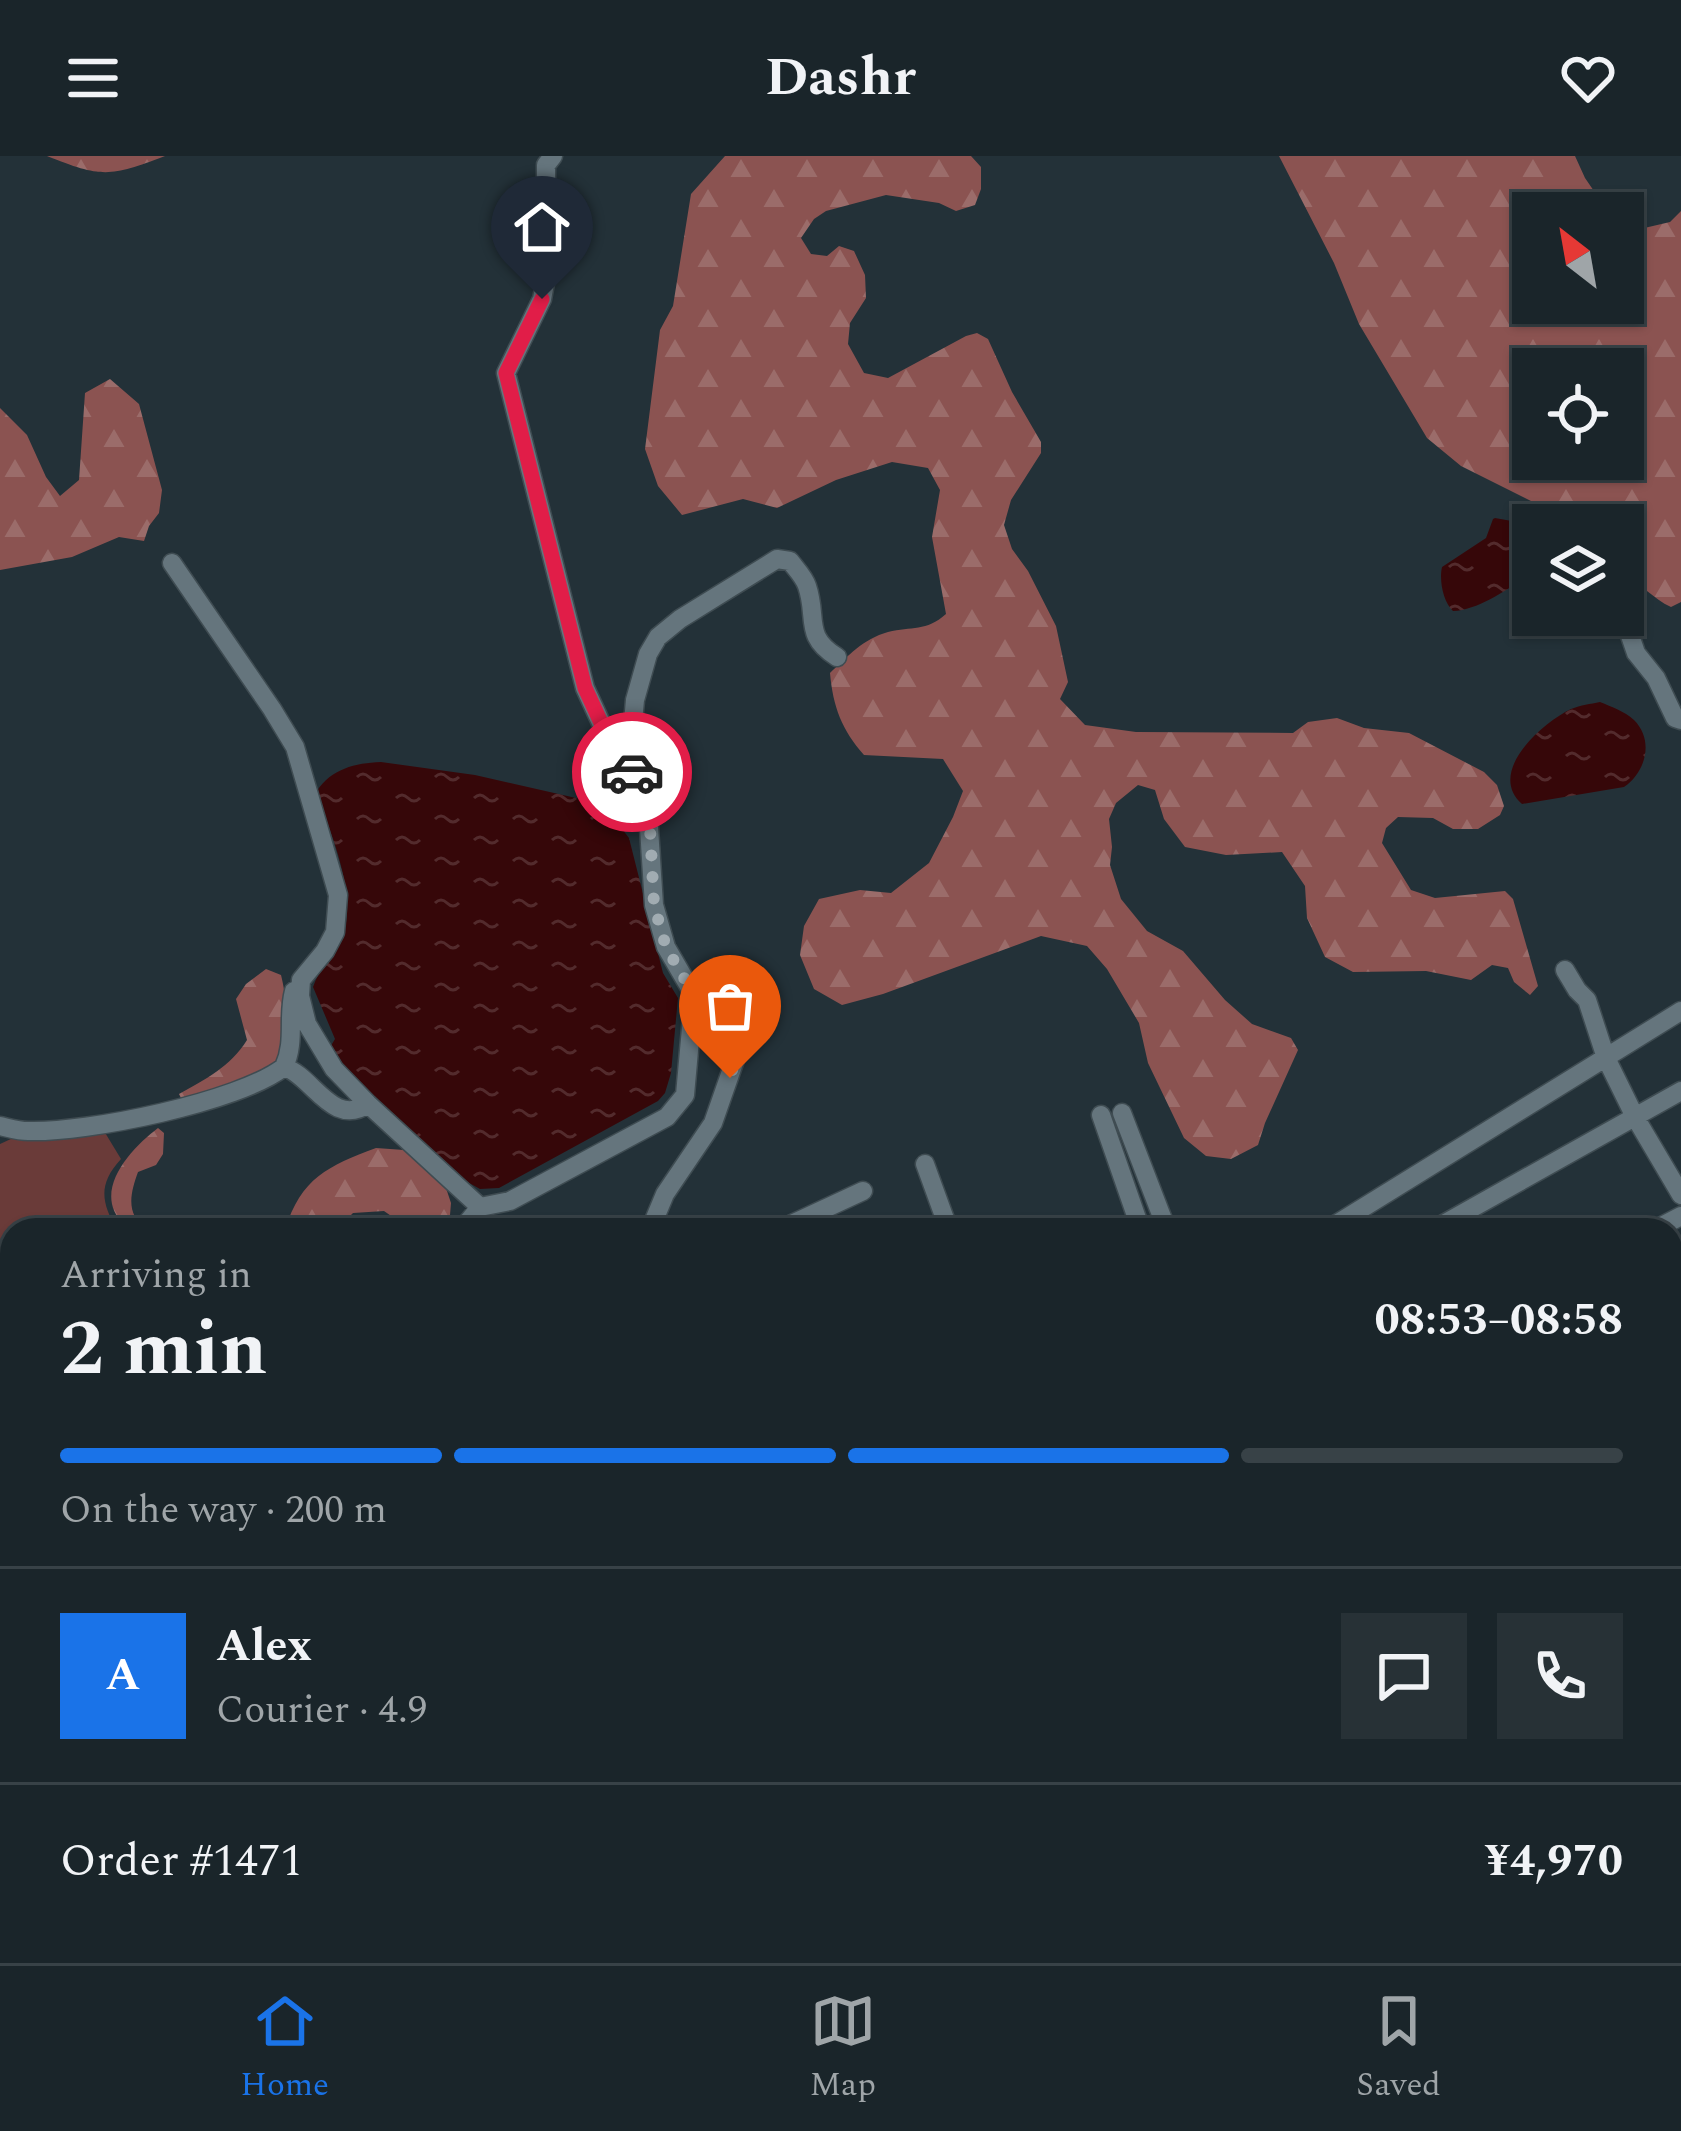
<!DOCTYPE html>
<html lang="en">
<head>
<meta charset="utf-8">
<style>
	:root { --surface:#1a252a; --page:#273136; --text:#f1f3f6; --muted:#9fa5a8; --line:#384247; --accent:#1a73e8 }
	body { margin:0; font-family:Spectral,serif; background:var(--page); color:var(--text); height:100vh; display:flex; flex-direction:column; font-size:45px; white-space:nowrap }
	* { box-sizing:border-box; margin:0 }
	p { font-size:39px; color:var(--muted) }
	.icon { flex:none; width:66px; height:66px; fill:none; stroke:currentColor; stroke-width:2; stroke-linecap:round; stroke-linejoin:round }
	.map { position:relative; flex:1; overflow:hidden }
	.side { position:absolute; left:0px; top:1062px; width:1683px; height:747px; display:flex; flex-direction:column; background:var(--surface); border-radius:36px 36px 0 0; box-shadow:0 3px 9px #0004,0 0 0 3px var(--line) }
	.side>* { flex:none }
	.needle { width:78px; rotate:329deg }
	.buttons { position:absolute; left:1512px; top:36px; display:grid; gap:24px }
	.buttons a { display:grid; place-items:center; width:132px; height:132px; border-radius:0px; background:var(--surface); box-shadow:0 3px 9px #0004,0 0 0 3px var(--line); font-size:60px }
	.pin { position:absolute; display:grid; place-items:center; width:102px; height:102px; color:#fff; margin:-123px -51px; border-radius:50% 50% 50% 0; rotate:-45deg; box-shadow:0 0 12px #0007 }
	.pin .icon { rotate:45deg }
	.courier { position:absolute; display:grid; place-items:center; width:120px; height:120px; margin:-60px; border:9px solid #e11d48; border-radius:50%; background:#fff; color:#222; box-shadow:0 3px 15px #0007 }
	.headline em { font-style:normal; font-weight:700 }
	.headline div { display:flex; flex-direction:column-reverse }
	.headline { display:flex; align-items:center; justify-content:space-between; height:204px; padding:0 60px }
	h1 { font-size:78px; font-weight:700; line-height:90px }
	.bar { display:grid; grid-template-columns:repeat(4,1fr); gap:18px 12px; align-content:center; height:144px; padding:0 60px }
	.bar i { height:15px; border-radius:9px; background:var(--line) }
	.bar .active { background:var(--accent) }
	.bar p { grid-column:span 4 }
	.line { display:flex; align-items:center; gap:30px; padding:0 60px; border-top:3px solid var(--line) }
	.line div { flex:1 }
	.round { display:grid; place-items:center; flex:none; width:126px; height:126px; border-radius:0px; background:var(--page) }
	header { display:flex; justify-content:space-between; align-items:center; height:156px; padding:0 60px; background:var(--surface); font-size:54px; font-weight:700 }
	.tab-bar { display:flex; justify-content:space-around; align-items:center; height:168px; border-top:3px solid var(--line); background:var(--surface); font-size:33px; color:var(--muted) }
	.tab-bar a { display:grid; justify-items:center; gap:6px }
	.tab-bar .active { color:var(--accent) }
	.map>svg:first-child { display:block }
</style>
</head>
<body>
<header><svg class="icon" aria-label="menu" viewBox="0 0 24 24"><path d="M4 6h16M4 12h16M4 18h16"/></svg>Dashr<svg class="icon" aria-label="heart" viewBox="0 0 24 24"><path d="M12 20l-8-8c-3-5 5-10 8-4 3-6 11-1 8 4z"/></svg></header>
<div class="map">
<svg width="1681" height="1807" viewBox="0 0 1681 1807">
	<defs>
		<pattern id="forest-firs" width="22" height="20" patternUnits="userSpaceOnUse" patternTransform="scale(3)"><rect width="22" height="20" fill="#8b5351"/><path d="M5 1l3.5 6h-7zM16 11l3.5 6h-7z" fill="#9b6c6a"/></pattern>
		<pattern id="water-ripples" width="26" height="14" patternUnits="userSpaceOnUse" patternTransform="scale(3)"><rect width="26" height="14" fill="#360709"/><path d="M2 4q2-2 4 0t4 0M15 11q2-2 4 0t4 0" fill="none" stroke="#532b2d"/></pattern>
	</defs>
	<rect width="100%" height="100%" fill="#233138"/>
	<path fill="url(#forest-firs)" fill-rule="evenodd" d="M47 0H165C110 21 102 22 47 0Z
		M725 0H971L981 11V33L975 49 956 55 939 47 886 39 826 55 814 63 801 82 811 98 827 100 839 90 854 95 865 119 866 142 850 167 848 188 864 217 888 222 966 180 977 177 988 183 1012 236 1041 286V297L1011 344 1004 369 1012 393 1028 415 1056 470 1068 526 1060 543 1085 569 1136 576 1293 577 1308 566 1337 562 1364 572 1409 577 1484 616 1497 629 1504 650 1500 659 1478 673H1453L1433 662 1398 661 1386 672 1382 687 1411 734 1435 742 1505 735 1513 743 1538 830 1530 839 1514 826 1508 812 1492 809 1471 824 1426 815 1353 816 1325 801 1307 762 1305 730 1282 696 1226 699 1185 691 1164 663 1155 634 1138 629 1116 647 1109 663 1112 691 1110 709 1121 743 1147 775 1183 795 1225 844 1252 868 1291 882 1298 894 1265 967 1258 989 1231 1003 1206 1000 1184 982 1148 907 1139 867 1107 813 1087 790 1041 780 883 838 842 849 814 833 800 799 804 770 819 743 860 734 891 737 929 707 953 661 963 635 943 603 864 599C842 574 833 551 830 517 848 500 863 483 888 476 912 470 926 476 946 458L932 381 940 334 928 312 892 306 836 324 777 352 743 343 682 359 658 330 645 293 660 174 673 150 691 38Z
		M1279 0H1575L1585 22 1609 57H1533V147H1623V77L1670 66 1681 55V446L1671 451C1653 443 1642 427 1623 421V369H1555L1543 351 1461 310 1427 282 1359 168 1334 107ZM1533 213H1623V303H1533Z
		M110 223 139 248 162 334 159 357 149 370 144 385 119 381 72 401 0 414V252L27 279 46 321 60 340 79 324 85 237Z
		M266 813 281 819C286 839 293 887 279 904 259 926 210 936 182 944L179 938C206 923 230 911 247 884L236 843 246 828Z
		M158 972 164 977 163 998 156 1009 138 1016C130 1038 125 1059 148 1074H127C121 1066 114 1058 112 1048 106 1019 137 988 158 972Z
		M376 992 404 994 446 1032 451 1047 450 1059 441 1072 410 1073 384 1055 353 1057 336 1074H285C301 1022 328 1010 376 992Z"/>
	<path fill="#6a3b39" d="M104 975 121 1003C98 1028 101 1046 117 1074H12V1184L0 1175V988L13 982 24 985Z"/>
	<path fill="url(#water-ripples)" d="M1495 362 1535 369 1533 418C1509 431 1480 454 1453 455 1443 446 1439 424 1442 411L1486 382 1493 363Z
		M1600 546C1612 551 1624 555 1634 564 1655 585 1645 617 1624 631L1522 648C1486 616 1542 567 1571 553 1581 549 1590 548 1600 546Z
		M381 606 475 619 585 644 619 669 629 682 663 817 678 842 671 917 665 937 658 945 499 1032 480 1033 462 1023 346 914 329 893 335 883 313 831C319 812 334 801 342 782 359 738 330 679 317 635 331 613 355 607 381 606Z
		M1671 1185 1681 1192V1442L1671 1449Z"/>
	<g fill="none" stroke-linecap="round" stroke-linejoin="round">
		<path stroke="#360709" stroke-width="30" d="M1671 1499 1681 1493
			M1671 1579 1681 1564
			M1387 1807 1398 1797"/>
		<defs>
			<path id="minor" d="M553 0 546 9V122L542 143 506 217 585 532 603 571 629 610 642 640 649 672 654 749 666 791 694 839 710 853 729 885 735 904 713 967 665 1038 650 1074
				M1539 363 1544 369
				M172 407 272 553 295 591 338 739 335 776 325 795 301 824 300 840 307 868 334 913 368 948 480 1051 510 1045 667 961 685 939 694 839
				M1623 459 1636 497 1656 522 1675 562 1681 564
				M629 610 635 544 648 498 658 481 680 463 777 403 790 405C796 413 804 421 807 430 818 462 803 480 837 501
				M1565 814 1577 834 1587 844 1606 902 1635 961 1681 1039
				M284 911C313 920 332 972 368 948
				M1122 957 1167 1074
				M1101 959 1141 1074
				M0 970C9 972 19 975 28 975 86 977 239 946 284 911 296 885 287 861 294 835
				M925 1008 949 1074
				M455 1074 467 1067 480 1051
				M779 1074 863 1035
				M1327 1074 1681 855
				M1433 1074 1681 935
				M1654 1074 1681 1060
				M0 1194 12 1204
				M0 1518 8 1556
				M0 1632 12 1642
				M1671 1743 1681 1735
				M0 1747 12 1739
				M1671 1776 1681 1794
				M435 1797 442 1807
				M951 1797 964 1807
				M790 1807 794 1797
				M908 1807 927 1802 933 1797
				M1596 1807 1607 1797"/>
		</defs>
		<use href="#minor" stroke="#3f4c52" stroke-width="21"/>
		<use href="#minor" stroke="#65757d" stroke-width="18"/>
	</g>
	<g fill="none" stroke-linecap="round" stroke-linejoin="round">
		<path stroke="#a1acb2" stroke-width="12" stroke-dasharray="0 21.6" d="M632 616 642 640 650 672 654 749 666 791 694 839 710 853 729 886 735 904 730 922"/>
		<path stroke="#e11d48" stroke-width="15" d="M542 143 506 217 585 532 603 571 632 616"/>
	</g>
</svg>
<div class="buttons">
<a><svg class="needle" viewBox="-14 -14 28 28"><path d="M0-13l5 13h-10z" fill="#e53935"/><path d="M0 13l5-13h-10z" fill="#9fa5a8"/></svg></a>
<a><svg class="icon" aria-label="locate" viewBox="0 0 24 24"><circle cx="12" cy="12" r="6"/><path d="M12 2v4M12 18v4M2 12h4M18 12h4"/></svg></a>
<a><svg class="icon" aria-label="layers" viewBox="0 0 24 24"><path d="M12 4l9 5-9 5-9-5zM3 14l9 5 9-5"/></svg></a>
</div>
<div class="pin" style="left:730px;top:922px;background:#ea580c"><svg class="icon" aria-label="bag" viewBox="0 0 24 24"><path d="M5 8h14l-1 12H6zM9 8a3 3 0 0 1 6 0"/></svg></div>
<div class="pin" style="left:542px;top:143px;background:#1f2937"><svg class="icon" aria-label="home" viewBox="0 0 24 24"><path d="M3 11l9-7 9 7M6 9v11h12V9"/></svg></div>
<div class="courier" style="left:632px;top:616px"><svg class="icon" aria-label="car" viewBox="0 0 24 24"><path d="M5 17H2v-5l4-1 3-4h7l3 4 3 1v5h-3M9 17h6M6 11h13"/><circle cx="7" cy="17" r="2"/><circle cx="17" cy="17" r="2"/></svg></div>
<section class="side">
<div class="headline"><div><h1>2 min</h1><p>Arriving in</p></div><em>08:53–08:58</em></div>
<div class="bar"><i class="active"></i><i class="active"></i><i class="active"></i><i></i><p>On the way · 200 m</p></div>
<div class="line" style="height:216px"><b class="round" style="background:var(--accent);color:#fff">A</b><div><b>Alex</b><p>Courier · 4.9</p></div><a class="round"><svg class="icon" aria-label="chat" viewBox="0 0 24 24"><path d="M4 5h16v11H9l-5 4z"/></svg></a><a class="round"><svg class="icon" aria-label="phone" viewBox="0 0 24 24"><path d="M5 4h4l2 5-3 2q2 4 5 5l2-3 5 2v4C11 20 4 13 5 4z"/></svg></a></div>
<div class="line" style="height:156px"><div>Order #1471</div><b>¥4,970</b></div>
</section>
</div>
<nav class="tab-bar">
<a class="active"><svg class="icon" aria-label="home" viewBox="0 0 24 24"><path d="M3 11l9-7 9 7M6 9v11h12V9"/></svg>Home</a>
<a><svg class="icon" aria-label="map" viewBox="0 0 24 24"><path d="M3 6l6-2 6 2 6-2v14l-6 2-6-2-6 2zM9 4v14M15 6v14"/></svg>Map</a>
<a><svg class="icon" aria-label="saved" viewBox="0 0 24 24"><path d="M7 4h10v16l-5-4-5 4z"/></svg>Saved</a>
</nav>
</body>
</html>
